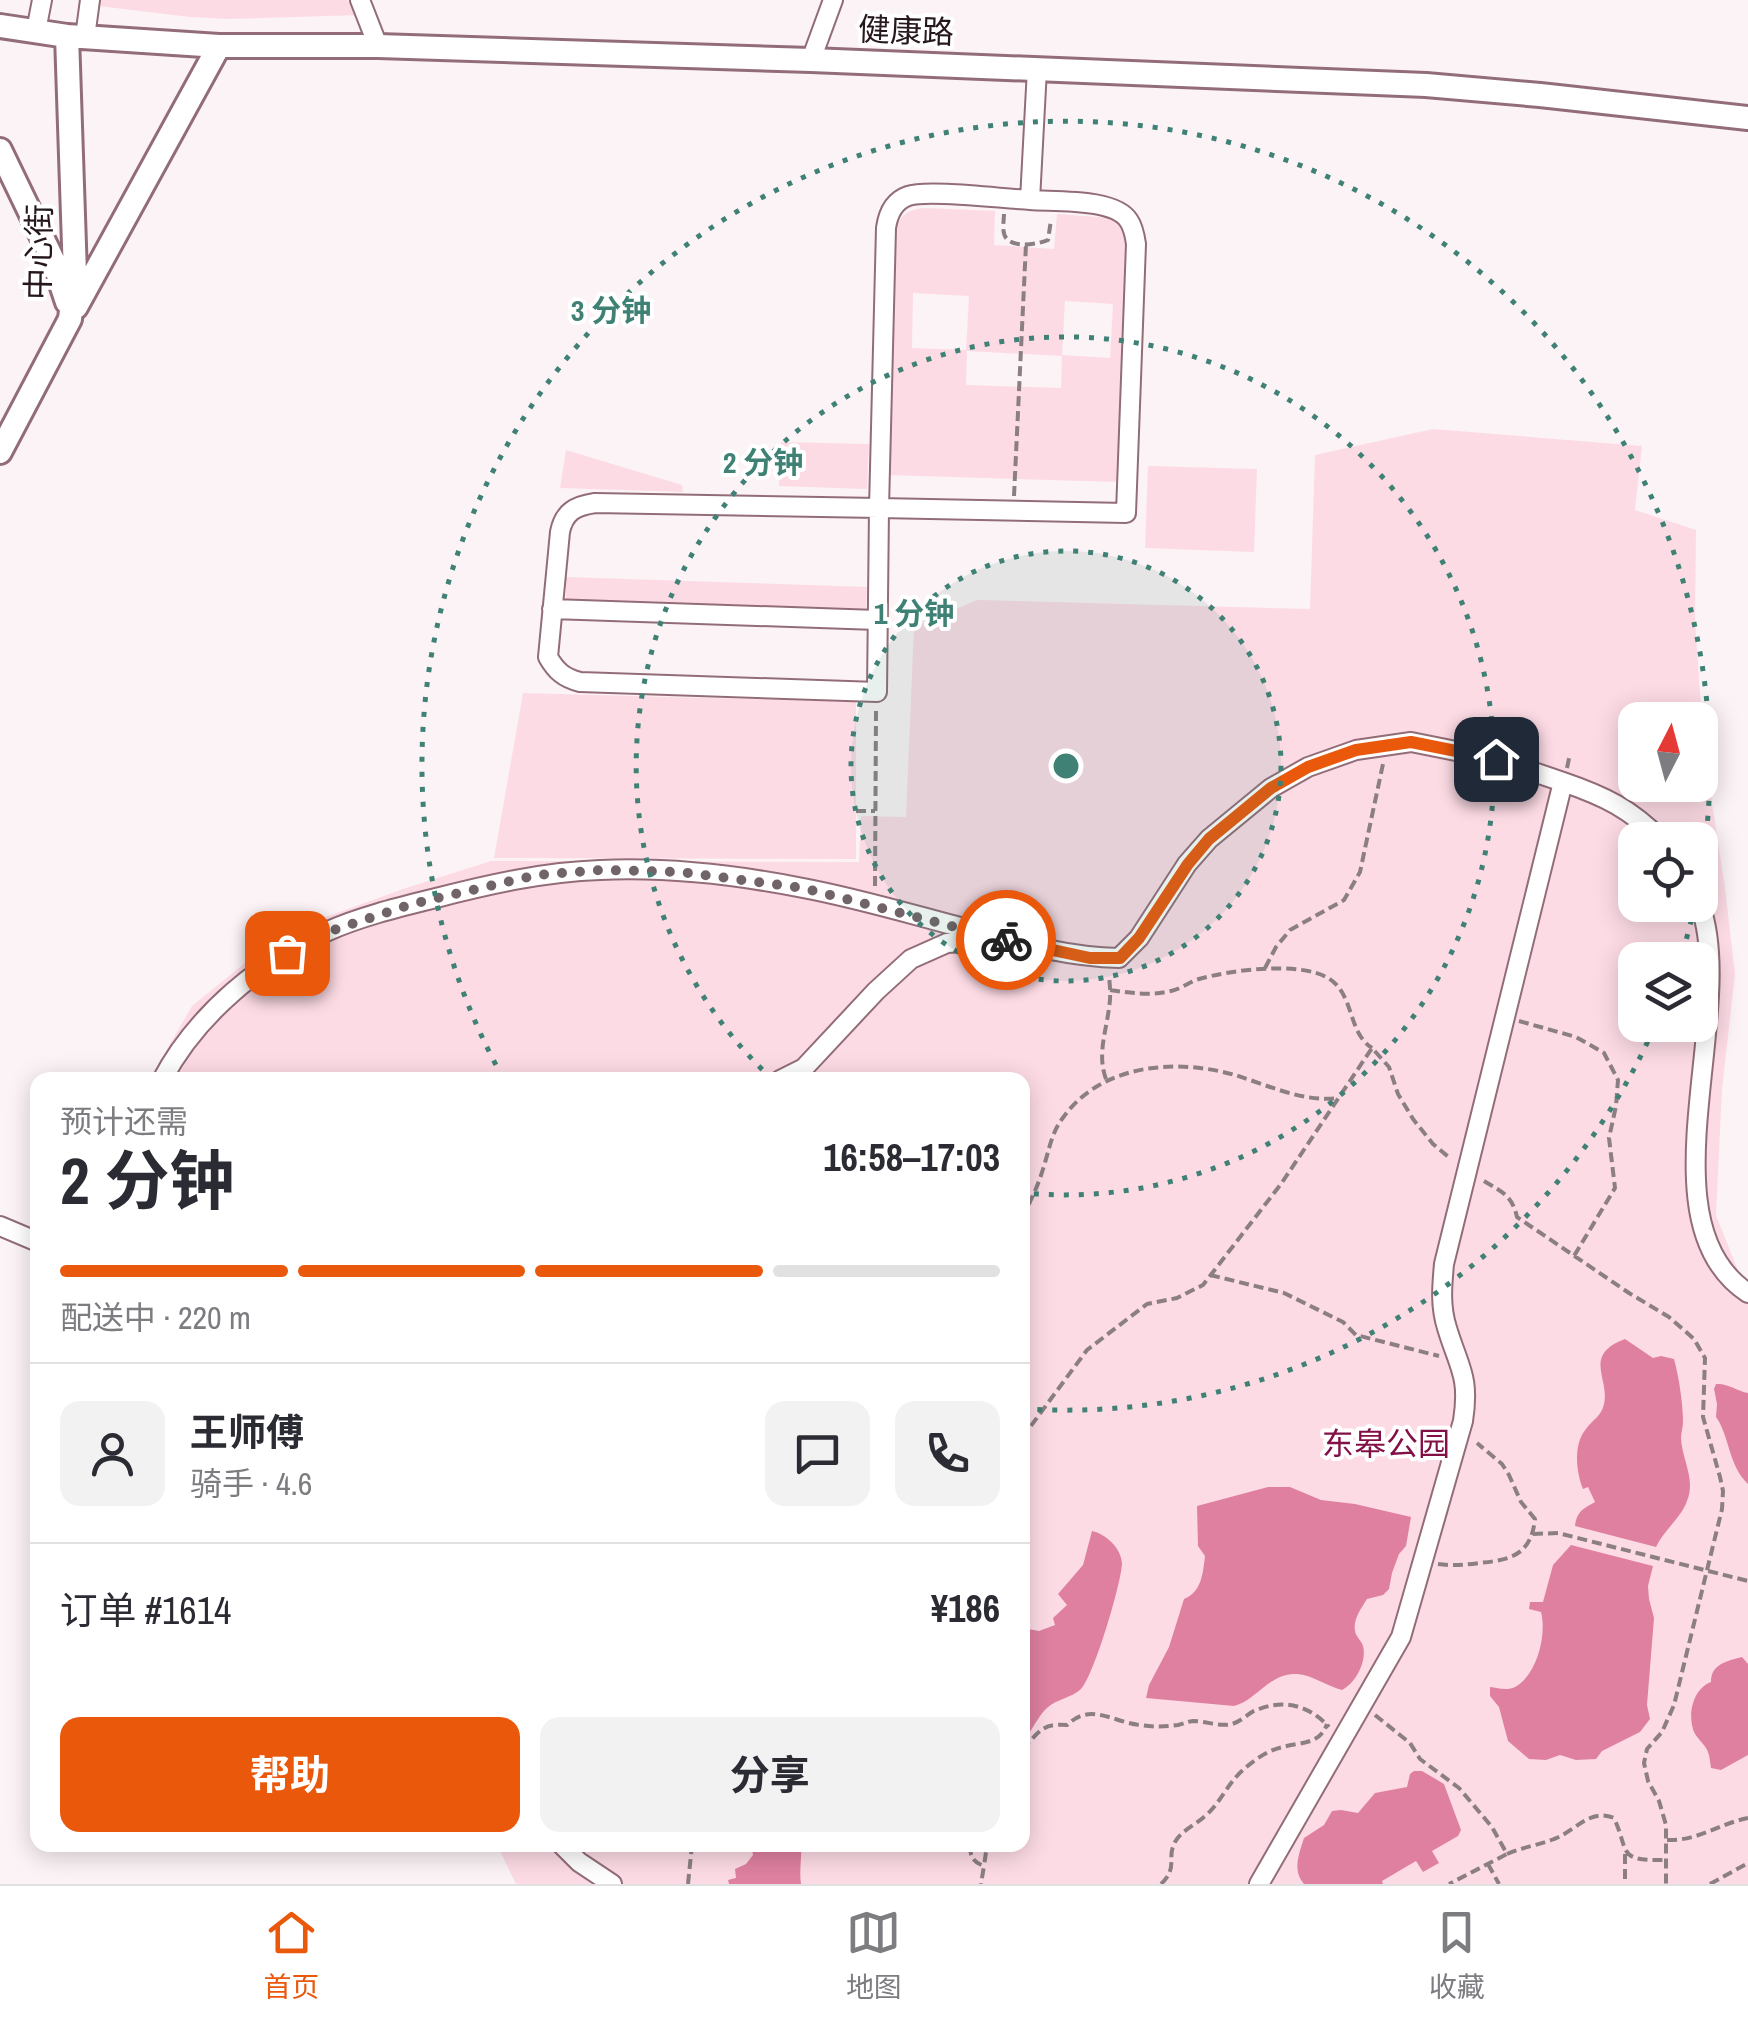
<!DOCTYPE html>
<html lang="zh">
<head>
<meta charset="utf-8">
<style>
	:root { --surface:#fff; --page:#f2f2f3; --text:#2b2b33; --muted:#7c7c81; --line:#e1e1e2; --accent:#ea580c }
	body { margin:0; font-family:"Archivo Narrow","Noto Sans SC",sans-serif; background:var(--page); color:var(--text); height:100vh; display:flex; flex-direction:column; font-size:38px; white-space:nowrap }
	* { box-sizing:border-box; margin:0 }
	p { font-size:32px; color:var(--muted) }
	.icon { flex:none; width:55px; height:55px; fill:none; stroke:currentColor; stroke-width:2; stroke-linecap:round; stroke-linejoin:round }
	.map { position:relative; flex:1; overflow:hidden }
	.sheet { position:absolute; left:30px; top:1072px; width:1000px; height:780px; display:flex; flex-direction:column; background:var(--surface); border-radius:20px; box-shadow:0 5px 25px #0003 }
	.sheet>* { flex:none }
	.needle { width:65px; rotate:6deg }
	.fabs { position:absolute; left:1618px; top:702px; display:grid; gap:20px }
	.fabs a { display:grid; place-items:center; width:100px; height:100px; border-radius:20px; background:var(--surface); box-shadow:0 5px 25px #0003; font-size:50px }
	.pin { position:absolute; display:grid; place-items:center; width:85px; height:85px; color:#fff; margin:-42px; border-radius:20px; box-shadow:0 5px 15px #0006 }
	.courier { position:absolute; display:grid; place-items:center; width:100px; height:100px; margin:-50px; border:8px solid #ea580c; border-radius:50%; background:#fff; color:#222; box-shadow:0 2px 12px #0007 }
	.headline em { font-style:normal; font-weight:700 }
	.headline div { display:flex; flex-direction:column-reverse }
	.headline { display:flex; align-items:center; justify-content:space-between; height:170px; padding:0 30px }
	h1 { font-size:65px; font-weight:700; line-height:75px }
	.bar { display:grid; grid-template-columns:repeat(4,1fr); gap:15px 10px; align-content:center; height:120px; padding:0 30px }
	.bar i { height:12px; border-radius:8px; background:var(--line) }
	.bar .selected { background:var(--accent) }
	.bar p { grid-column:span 4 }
	.line { display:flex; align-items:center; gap:25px; padding:0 30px; border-top:2px solid var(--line) }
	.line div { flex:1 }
	.round { display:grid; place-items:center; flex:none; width:105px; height:105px; border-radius:20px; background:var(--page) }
	.button { display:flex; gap:20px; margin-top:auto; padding:20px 30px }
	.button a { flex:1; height:115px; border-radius:20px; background:var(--accent); color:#fff; font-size:40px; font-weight:700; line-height:115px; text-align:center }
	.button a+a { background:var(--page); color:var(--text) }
	.tab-bar { display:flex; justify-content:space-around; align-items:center; height:140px; border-top:2px solid var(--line); background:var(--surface); font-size:28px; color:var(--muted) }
	.tab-bar a { display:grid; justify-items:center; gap:5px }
	.tab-bar .selected { color:var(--accent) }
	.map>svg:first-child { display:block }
</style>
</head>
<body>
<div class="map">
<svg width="1748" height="1884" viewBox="0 0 1748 1884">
	<rect width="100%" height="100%" fill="#fcf3f6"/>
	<path fill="#fddbe5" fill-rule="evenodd" d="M100 0H345L354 2 360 15 228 19 190 17 99 6Z
		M924 208 995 211 994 245 1054 249 1057 214 1110 218 1122 226 1127 244 1118 482 886 475 893 236C897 218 905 210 924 208ZM913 293 969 296 966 350 912 348ZM1065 301 1113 304 1110 358 1062 355ZM967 351 1062 356 1061 388 966 385Z
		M1433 429 1642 446 1635 510 1696 530 1695 621 1704 750 1725 888 1735 974 1722 1089 1716 1215 1741 1278 1748 1281V1884H516L497 1845H1022V1080H149L192 1006 250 959 320 919 406 888 491 861 859 862 861 816 906 817 914 627 977 600 1310 609 1315 455ZM1635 720H1700V785H1635ZM1635 840H1700V905H1635ZM1635 960H1700V1025H1635Z
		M781 442 869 444 867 489 779 486Z
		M566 450 682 485 683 492 560 488Z
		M1148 466 1257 469 1254 552 1145 548Z
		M566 577 867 587 866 613 566 603Z
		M523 693 856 702V859L494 858Z"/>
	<path fill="#df80a0" d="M1625 1339 1653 1358 1661 1356 1674 1359C1679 1377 1683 1404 1683 1422 1683 1427 1681 1433 1681 1438 1682 1460 1696 1479 1687 1501 1681 1518 1664 1530 1656 1547L1575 1526C1577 1511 1583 1509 1595 1502L1588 1487 1583 1489C1576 1472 1573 1444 1586 1429 1593 1419 1601 1417 1604 1404 1610 1379 1582 1355 1625 1339Z
		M1716 1384C1728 1383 1737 1391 1748 1393V1484C1728 1465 1730 1437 1716 1417L1717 1404 1714 1389Z
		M1268 1487H1290L1321 1500 1355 1504 1411 1517 1406 1546 1399 1554 1392 1573 1389 1589 1383 1595 1367 1599C1361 1609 1353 1619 1355 1631 1356 1637 1362 1641 1363 1646 1367 1661 1356 1683 1342 1690 1327 1686 1312 1675 1297 1674 1270 1672 1256 1701 1234 1706L1146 1698 1149 1685 1169 1647 1184 1599C1202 1592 1203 1572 1205 1556L1198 1546 1197 1506Z
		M1092 1531C1106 1534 1121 1548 1122 1563 1122 1581 1094 1676 1081 1689 1072 1698 1056 1699 1047 1708 1040 1714 1034 1726 1029 1733L1023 1735V1628L1039 1631 1055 1625 1053 1618 1067 1605 1058 1594 1083 1565Z
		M1571 1545 1653 1566 1648 1586 1649 1599 1654 1618 1647 1705 1650 1719 1640 1732 1602 1751 1596 1759 1576 1760 1560 1755 1546 1760 1529 1759 1508 1741 1499 1707 1490 1696V1687C1498 1688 1507 1691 1515 1687 1537 1675 1547 1635 1541 1612L1529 1609 1530 1602H1543L1553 1565Z
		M1742 1657 1748 1664V1755L1721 1770 1711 1768C1710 1763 1710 1757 1708 1752 1706 1745 1697 1739 1694 1732 1687 1714 1693 1689 1711 1682 1711 1664 1727 1661 1742 1657Z
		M1414 1771H1422L1444 1784 1461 1830 1458 1836 1432 1851 1439 1863 1423 1872 1416 1861 1382 1881 1383 1884H1304C1292 1870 1299 1854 1304 1838L1324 1825 1332 1811 1341 1810 1358 1813 1375 1793 1407 1787 1410 1774Z
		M751 1845H801C802 1858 799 1871 801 1884H729L728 1880 736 1878 735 1869 746 1864 753 1855Z"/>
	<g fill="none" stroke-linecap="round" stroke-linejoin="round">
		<defs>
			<path id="minor" d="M360 0 378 46
				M36 31 42 0
				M85 37 90 0
				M811 60 833 0
				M1030 200C1004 199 928 189 908 196 894 201 888 214 886 228L879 508 1126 513 1136 244C1135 237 1133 227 1129 221 1115 198 1055 202 1030 200L1037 69
				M595 503 879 508 877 692 580 682C564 678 556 671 548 657L560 532C564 512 575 506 595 503Z
				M552 609 877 620
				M1563 782C1604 796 1631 809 1661 840
				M1700 905C1739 1012 1640 1222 1748 1293
				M162 1080C196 1015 261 961 328 931 362 916 400 907 436 898 490 884 544 872 600 870 667 867 737 875 803 888 862 899 920 917 979 932 1025 945 1071 957 1119 958L1139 938 1187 864 1209 839 1271 788 1308 767 1356 750 1411 742 1496 759 1563 782 1444 1264C1442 1286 1440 1306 1447 1328 1459 1368 1470 1376 1463 1421L1401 1637 1259 1884
				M780 1080 804 1068 876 991 911 959 947 943 987 941
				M0 1226 38 1242
				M562 1845 579 1862 612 1884"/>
			<path id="major" d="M0 26 67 36 219 46H378L811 60 1426 85 1540 95 1748 118
				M0 150 53 260 67 302
				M76 307 219 46
				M0 452 70 319 75 275 67 36"/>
		</defs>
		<use href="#minor" stroke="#926d78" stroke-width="22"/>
		<use href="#major" stroke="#926d78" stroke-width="28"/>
		<path stroke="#8b7f83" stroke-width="4" stroke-dasharray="10 5" stroke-linecap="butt" d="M1004 214C1004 221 1001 233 1007 239 1015 248 1039 244 1048 240L1051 220
			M1014 496 1026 244
			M1567 768 1570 754
			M856 811H875
			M875 886 876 711
			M1265 968 1276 947 1290 930 1344 900 1360 872 1383 764
			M1110 990C1131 993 1150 996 1171 991 1181 989 1189 982 1199 979 1231 970 1299 961 1328 978 1355 994 1347 1032 1372 1048
			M1519 1021 1576 1037 1604 1053 1618 1080 1616 1106 1609 1138 1615 1188 1574 1256
			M1106 1079C1097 1055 1106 1032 1109 1008 1111 997 1110 986 1109 976
			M1484 1181C1502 1192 1512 1195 1517 1217L1629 1293 1669 1317 1694 1339 1705 1358 1703 1417 1720 1477 1723 1491 1722 1509 1674 1705 1662 1732 1647 1749 1644 1763 1648 1781 1659 1801 1666 1825V1884
			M1022 1218C1030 1202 1038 1186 1043 1169 1049 1151 1051 1134 1062 1119 1100 1064 1175 1058 1235 1075 1267 1085 1305 1103 1339 1098
			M1210 1275 1284 1293 1343 1322 1356 1335 1439 1356
			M1022 1438 1087 1350 1147 1304 1177 1298 1203 1285 1281 1184 1372 1048 1389 1067 1398 1094 1413 1119 1433 1144 1451 1159
			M1533 1534 1558 1533 1748 1581
			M1438 1564C1452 1566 1465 1565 1479 1563 1511 1560 1531 1555 1535 1519L1521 1502 1509 1475 1502 1464 1477 1443
			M1375 1715 1410 1743 1420 1759 1459 1788 1492 1827 1507 1854 1449 1884
			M1022 1749C1040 1732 1041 1723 1067 1725 1091 1702 1112 1722 1140 1725 1153 1727 1165 1727 1178 1725 1187 1723 1185 1722 1193 1721 1205 1721 1220 1727 1232 1724 1239 1722 1246 1716 1252 1712 1281 1698 1308 1704 1329 1727
			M1667 1840C1699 1841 1718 1824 1748 1818
			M970 1845C970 1857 973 1862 984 1866L981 1884
			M973 1846 981 1848 986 1852 984 1866
			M1507 1854C1523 1847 1539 1845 1554 1839 1576 1831 1589 1808 1614 1818 1630 1853 1616 1861 1666 1860
			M1625 1854V1884
			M1488 1864 1499 1884
			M688 1884 692 1845
			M1161 1884C1179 1867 1166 1858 1175 1842 1181 1831 1195 1825 1204 1817 1220 1804 1227 1784 1243 1770 1254 1760 1268 1750 1283 1747 1300 1742 1320 1745 1327 1724
			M1710 1884 1748 1863"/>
		<use href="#minor" stroke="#fff" stroke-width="18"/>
		<use href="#major" stroke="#fff" stroke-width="22"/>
	</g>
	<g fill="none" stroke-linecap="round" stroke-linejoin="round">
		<path stroke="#716468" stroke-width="10" stroke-dasharray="0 18" d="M287 953 328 932 412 904 537 875 602 870 681 872 803 888 1006 940"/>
		<path stroke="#ea580c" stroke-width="12" d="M1006 940 1090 958H1120L1139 938 1188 864 1209 839 1271 788 1308 767 1356 750 1411 742 1496 759"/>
	</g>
	<circle cx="1066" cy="766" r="215" fill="#3f8275" fill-opacity=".12"/>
	<g fill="none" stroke="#3f8275" stroke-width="5" stroke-dasharray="5 10">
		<circle cx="1066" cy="766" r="215"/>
		<path d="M773 1080A429 429 0 1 1 1025 1193"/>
		<path d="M1695 905A644 644 0 0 1 1680 960M1654 1028A644 644 0 0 1 1027 1409M503 1078A644 644 0 1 1 1700 878"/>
	</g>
	<g text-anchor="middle" stroke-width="8" stroke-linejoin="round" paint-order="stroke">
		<g font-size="32" fill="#26171c" stroke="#fff">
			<text transform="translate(906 31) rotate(2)" y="11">健康路</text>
			<text transform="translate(39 252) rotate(-89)" y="11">中心街</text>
		</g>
		<g font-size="32" fill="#821047" stroke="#fff">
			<text x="1386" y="1455">东皋公园</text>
		</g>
	</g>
	<circle cx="1066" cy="766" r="15" fill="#3f8275" stroke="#fff" stroke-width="5"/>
	<g font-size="30" text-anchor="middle" font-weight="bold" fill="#3f8275" stroke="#fff" stroke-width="8" stroke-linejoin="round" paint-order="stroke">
		<text x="611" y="321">3 分钟</text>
		<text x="763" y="473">2 分钟</text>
		<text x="914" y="624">1 分钟</text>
	</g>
</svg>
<div class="fabs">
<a><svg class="needle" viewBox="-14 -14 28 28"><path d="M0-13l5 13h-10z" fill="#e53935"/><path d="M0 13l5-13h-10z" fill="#7c7c81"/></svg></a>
<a><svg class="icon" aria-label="locate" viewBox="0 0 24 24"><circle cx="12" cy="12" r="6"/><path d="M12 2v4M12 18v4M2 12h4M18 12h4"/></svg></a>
<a><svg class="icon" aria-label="layers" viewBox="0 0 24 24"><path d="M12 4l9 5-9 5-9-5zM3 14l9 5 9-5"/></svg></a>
</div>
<div class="pin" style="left:287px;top:953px;background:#ea580c"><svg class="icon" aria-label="bag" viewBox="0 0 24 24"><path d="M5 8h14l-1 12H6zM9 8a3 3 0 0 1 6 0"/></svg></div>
<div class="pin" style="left:1496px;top:759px;background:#1f2937"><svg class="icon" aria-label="home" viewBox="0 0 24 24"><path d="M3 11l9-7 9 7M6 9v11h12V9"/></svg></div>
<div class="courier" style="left:1006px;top:940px"><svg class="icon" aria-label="bike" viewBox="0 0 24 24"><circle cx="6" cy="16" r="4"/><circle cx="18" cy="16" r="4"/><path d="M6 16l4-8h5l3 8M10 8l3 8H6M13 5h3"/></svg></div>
<section class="sheet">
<div class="headline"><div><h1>2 分钟</h1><p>预计还需</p></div><em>16:58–17:03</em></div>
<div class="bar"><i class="selected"></i><i class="selected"></i><i class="selected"></i><i></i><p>配送中 · 220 m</p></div>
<div class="line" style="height:180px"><a class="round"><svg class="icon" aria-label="person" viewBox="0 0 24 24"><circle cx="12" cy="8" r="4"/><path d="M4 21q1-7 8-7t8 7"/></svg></a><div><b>王师傅</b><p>骑手 · 4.6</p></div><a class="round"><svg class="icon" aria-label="chat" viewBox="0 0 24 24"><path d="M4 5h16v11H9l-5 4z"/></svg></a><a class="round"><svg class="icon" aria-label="phone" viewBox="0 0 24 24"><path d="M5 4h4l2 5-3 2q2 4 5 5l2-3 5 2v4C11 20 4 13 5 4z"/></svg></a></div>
<div class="line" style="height:130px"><div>订单 #1614</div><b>¥186</b></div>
<div class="button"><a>帮助</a><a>分享</a></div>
</section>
</div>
<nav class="tab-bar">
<a class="selected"><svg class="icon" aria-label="home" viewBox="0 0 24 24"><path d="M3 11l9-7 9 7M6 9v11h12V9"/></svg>首页</a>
<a><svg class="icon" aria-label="map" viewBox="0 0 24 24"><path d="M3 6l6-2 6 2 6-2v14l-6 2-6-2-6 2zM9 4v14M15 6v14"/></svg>地图</a>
<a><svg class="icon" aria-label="saved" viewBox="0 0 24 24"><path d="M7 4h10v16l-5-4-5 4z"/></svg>收藏</a>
</nav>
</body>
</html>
